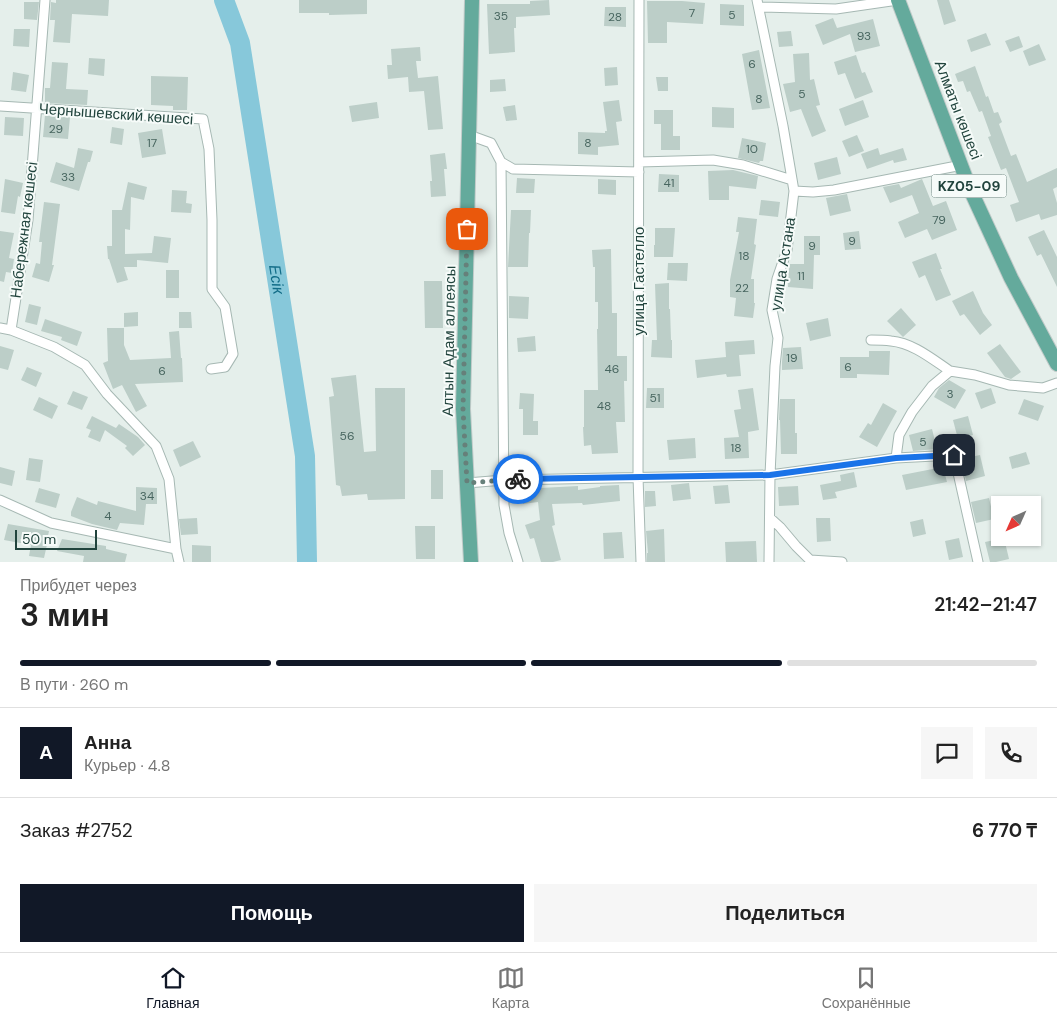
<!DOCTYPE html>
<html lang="ru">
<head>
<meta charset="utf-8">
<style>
	:root { --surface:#fff; --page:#f6f6f6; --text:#222; --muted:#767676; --line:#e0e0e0; --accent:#111827 }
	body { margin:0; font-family:"DM Sans",sans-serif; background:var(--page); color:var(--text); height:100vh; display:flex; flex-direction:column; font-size:19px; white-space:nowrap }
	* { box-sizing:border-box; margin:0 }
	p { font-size:16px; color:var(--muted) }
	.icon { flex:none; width:28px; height:28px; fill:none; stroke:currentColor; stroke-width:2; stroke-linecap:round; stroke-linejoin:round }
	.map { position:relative; height:562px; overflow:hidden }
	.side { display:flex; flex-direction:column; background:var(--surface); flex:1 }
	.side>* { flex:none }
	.needle { width:32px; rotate:225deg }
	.buttons { position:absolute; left:991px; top:496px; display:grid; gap:10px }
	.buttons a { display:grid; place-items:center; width:50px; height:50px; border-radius:0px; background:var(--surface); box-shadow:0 1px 4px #0004; font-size:25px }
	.scale { position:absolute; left:15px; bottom:12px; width:82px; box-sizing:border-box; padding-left:5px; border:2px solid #21443d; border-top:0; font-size:14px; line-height:18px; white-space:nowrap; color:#21443d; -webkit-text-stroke:4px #f6fbf9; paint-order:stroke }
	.pin { position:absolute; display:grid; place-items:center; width:42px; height:42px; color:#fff; margin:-21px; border-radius:10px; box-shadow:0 2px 8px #0006 }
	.courier { position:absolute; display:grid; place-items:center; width:50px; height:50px; margin:-25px; border:4px solid #1a73e8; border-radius:50%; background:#fff; color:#222; box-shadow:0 1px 6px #0007 }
	.summary em { font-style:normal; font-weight:600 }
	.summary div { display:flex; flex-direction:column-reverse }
	.summary { display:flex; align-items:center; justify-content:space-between; height:85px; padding:0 20px }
	h1 { font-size:32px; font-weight:600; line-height:38px }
	.bar { display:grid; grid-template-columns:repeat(4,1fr); gap:8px 5px; align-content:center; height:60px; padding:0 20px }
	.bar i { height:6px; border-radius:4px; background:var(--line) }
	.bar .active { background:var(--accent) }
	.bar p { grid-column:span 4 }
	.line { display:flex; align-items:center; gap:12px; padding:0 20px; border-top:1px solid var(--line) }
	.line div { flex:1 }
	.round { display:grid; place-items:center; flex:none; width:52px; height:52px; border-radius:0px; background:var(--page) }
	.cta { display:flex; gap:10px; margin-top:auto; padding:10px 20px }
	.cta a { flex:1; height:58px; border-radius:0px; background:var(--accent); color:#fff; font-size:20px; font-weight:600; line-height:58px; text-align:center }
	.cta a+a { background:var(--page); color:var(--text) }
	.dock { display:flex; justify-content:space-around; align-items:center; height:70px; border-top:1px solid var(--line); background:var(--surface); font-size:14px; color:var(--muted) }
	.dock a { display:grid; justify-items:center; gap:2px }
	.dock .active { color:var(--accent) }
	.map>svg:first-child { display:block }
</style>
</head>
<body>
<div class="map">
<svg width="1057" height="562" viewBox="0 0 1057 562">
	<rect width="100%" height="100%" fill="#e5efeb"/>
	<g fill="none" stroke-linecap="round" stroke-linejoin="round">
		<path stroke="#87c8da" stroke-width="20" id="s1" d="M224 0 240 43 305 456 307 562"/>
	</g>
	<path fill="#bccec8" d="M56 0H109L108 16 72 14 70 43 53 42 55 20H50L51 2 56 3Z
		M299 0H367V14L329 15V13H299Z
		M549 0 550 15 516 17V28H514L515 52 489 54 487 4H530V1Z
		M937 0H949L956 21 944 25Z
		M647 1H682L705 3 703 24 667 22V43H648Z
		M24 2H39L37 20 24 19Z
		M720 4 744 5V26L720 25Z
		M605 7H626V27L604 26Z
		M833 18 837 28 873 19 880 46 855 52 850 34 823 45 815 25Z
		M14 29H30L29 47 13 46Z
		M791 31 793 46 779 47 777 32Z
		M986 33 991 45 971 52 967 40Z
		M1019 36 1023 47 1010 52 1005 41Z
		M1039 44 1046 60 1029 66 1023 51Z
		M420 47 421 61H416L418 78 438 76 443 129 428 130 424 91 409 92 408 77 388 79 387 65H392L391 49Z
		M759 50 770 108 752 110 742 54Z
		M809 53 810 80 814 79 820 105 816 106 826 131 812 137 801 109 790 112 783 84 795 82 793 54Z
		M856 55 862 73 865 72 873 92 855 99 845 73 838 75 834 62Z
		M89 58 105 59 104 76 88 74Z
		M52 62 68 63 66 89 88 90 87 105 45 103V88H50Z
		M975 66 986 97 988 96 994 113 998 112 1002 122 999 124 1011 156 1016 154 1027 182 1057 168V187L1053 189 1057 203V215L1041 220 1039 214 1016 222 1010 205 1019 202 1006 168 1001 170 988 137 991 136 982 111 979 112 970 91 967 92 963 81 958 82 955 74Z
		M617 67 618 85 605 86 604 68Z
		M13 72 29 75 26 92 11 90Z
		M151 76 188 77 187 110H173V106L151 105Z
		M656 77H668V91H658Z
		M505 79 506 91 490 92V80Z
		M619 100 622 121 616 122 619 145 598 147V155L578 154V132L605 133V131H607L603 102Z
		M863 100 869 117 845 126 839 109Z
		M377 102 379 118 352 122 349 106Z
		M515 105 517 120 506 121 503 107Z
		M712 107 734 108V128L712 127Z
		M654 110H673V136H680V150H661V124H654Z
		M45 115 70 117 68 139 43 137Z
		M5 117 24 118 23 136 4 135Z
		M112 127 124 129 122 145 110 143Z
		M162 129 166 154 142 158 138 133Z
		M857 135 864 151 849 157 842 141Z
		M742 138 766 143 763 161H760L759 163 738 158Z
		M78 148 93 151 90 162H88L79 191 50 182 56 162 74 168Z
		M878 148 880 155 903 148 907 160 894 163 893 160 867 169 861 154Z
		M445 153 447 169H444L446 196 431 197 430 181H432L430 155Z
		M837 157 841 174 818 180 814 163Z
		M733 170 758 176 756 189 729 186V200H709L708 171Z
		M659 174 679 175V192H658Z
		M517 178 535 179 534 193H516Z
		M5 179 23 183 20 197 18 196 15 214 1 212Z
		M598 179 616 180V195L598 194Z
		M922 179 933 206 946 201 957 230 932 240 927 229 905 238 898 222 919 213 912 195 890 203 883 187 899 184 901 188Z
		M128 182 147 187 144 200 131 197 130 230 125 229V254L152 253 154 236 171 238 168 263 137 260V267H124L128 280 117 283 109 259H108L107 246H112V210H122Z
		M172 190 187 191 186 203 192 204 191 213 171 212Z
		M847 194 851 211 830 216 826 198Z
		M761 200 780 202 778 217 759 215Z
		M44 202 60 204 52 265H54L49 282 32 277 36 263 40 264 42 242H39Z
		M511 210H531L530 233H529L528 267H508Z
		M738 217 757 219 754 244 756 245 751 279H754V303H755L753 318 734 316 736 298 730 297V280L739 232H736Z
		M655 228H675L673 257H654V245H655Z
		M1044 230 1057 257V287L1041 254 1037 256 1028 237Z
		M0 231 14 233 9 258 14 259 12 273 6 272 4 282 0 281Z
		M859 231 861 249 845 250 843 233Z
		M804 236H820V255H814L813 289 788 287 789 264H804Z
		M611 249 612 313H617V356H627V381H624L625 422H616L618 453 592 454 591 445 584 446 583 427H584V390H598L597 329H598V302H595V267H593L592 250Z
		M936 253 942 269H940L951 295 936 301 925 275 919 278 912 262Z
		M668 263H688L687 281 667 280Z
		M166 270H179V298H166Z
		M424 281H442L443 328H425Z
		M669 283V309H670L671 340H672V358L651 357 652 340H657L655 284Z
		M973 291 983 313 992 325 980 335 964 314 960 316 952 301Z
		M509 296 529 297 528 319 509 318Z
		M29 304 41 307 37 325 25 322Z
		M901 308 916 325 903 337 887 321Z
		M138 312V326L124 327V313Z
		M179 312H191L192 328H179Z
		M828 318 831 336 810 341 806 323Z
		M45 319 82 332 77 346 61 340 62 337 41 331Z
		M107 328H124V345L130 360 171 358 169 332 179 331 181 358H182L183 382 135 384 147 406 136 412 122 385 113 389 103 363 108 361Z
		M535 336 536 351 518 352 517 338Z
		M754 340 755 354 739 355 741 376 727 377 726 374 697 378 695 360 726 357 725 342Z
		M1000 344 1021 372 1011 379 1005 377 987 353Z
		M0 346 14 350 8 370 0 368Z
		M801 347 803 369 782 370V362L783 348Z
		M869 351H890L889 375 857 374V378H840V357H869Z
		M27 367 42 373 36 387 21 380Z
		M356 375 364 452 376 451 375 388H405V499L368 500 367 494 342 496 340 486 336 485 329 397 334 396 331 378Z
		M949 380 966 390 955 409 934 397 939 388Z
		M647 388H664V408H646Z
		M753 388 759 430 748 432 749 458 725 459 724 438 739 437 734 410 741 409 738 390Z
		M991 388 996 403 981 409 975 393Z
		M73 391 88 397 82 410 67 404Z
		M520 393 534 394 533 421H538V435H523V409H519Z
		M39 397 58 406 52 419 33 410Z
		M780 399H795V433H797V454H781L780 420H779Z
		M1024 399 1044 406 1038 421 1018 414Z
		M883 403 897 411 877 447 859 437 868 423 871 425Z
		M92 416 116 428 119 424 138 437 145 445 133 456 125 448 127 446 105 430 100 442 88 437 91 430 86 428Z
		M968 416 973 435 958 439 953 420Z
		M932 429 937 449 913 451 909 435Z
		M695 438 696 458 669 460 667 440Z
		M193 441 201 457 180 467 173 450Z
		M1026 452 1030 464 1012 469 1009 457Z
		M980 455 985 476 966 481 961 459Z
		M29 458 43 460 40 482 26 480Z
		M0 467 15 471 12 486 0 483Z
		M943 467 947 482 906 490 902 475Z
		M431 470H443V499H431Z
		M854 472 857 487 835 492 837 498 823 500 820 485 841 481 840 475Z
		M689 483 691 499 673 501 671 485Z
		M619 485 620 501 583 505 582 503 552 504 555 525 552 526 561 560 553 562H541L534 538 530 539 525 525 540 520 538 502 523 504 521 489 578 486V490L600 487V486Z
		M728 485 730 503 715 504 713 486Z
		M798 486 799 505 779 506 778 487Z
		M136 487 157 488V504H146L144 525 120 523 117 530 92 524 71 516V512L77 497 97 505 98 501 136 511Z
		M39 488 60 494 56 508 35 502Z
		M645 491H655L656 506 645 507Z
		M989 498 994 519 976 523 971 502Z
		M197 518 198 534 181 535 179 519Z
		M816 518H830L831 541 817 542Z
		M923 519 926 534 913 537 910 522Z
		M8 524 49 531 48 536H49L44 558 29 556 31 545 4 540Z
		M415 526H435V559H416Z
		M664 529 665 562H647V553H648L646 531Z
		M622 532 624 558 604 559 603 533Z
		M959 538 963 557 949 560 945 541Z
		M1004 538 1009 559 996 562H990L985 542Z
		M62 539 106 546V549L127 554 125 562H83L84 556 57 551Z
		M756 541 757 562H726L725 542Z
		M192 545 211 546V562H192Z"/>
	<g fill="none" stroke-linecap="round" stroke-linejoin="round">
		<defs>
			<path id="street" d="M639 0 638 477 641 562
				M757 0 783 126 794 191 787 250 777 279 772 310 778 338 775 366 770 475 769 562
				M759 7 836 9 898 0
				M0 106 203 119 209 149 212 220V289L225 307 233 354 225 367 211 369
				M469 135 491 143 501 162 513 169 639 172
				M501 162 504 505 509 533 518 562
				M639 162 713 160 743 165 792 180
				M794 191 813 192 834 190 962 165
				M0 328 11 330 54 347 85 365 107 394 156 446 169 479 176 549 179 562
				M11 330 28 220 45 0
				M871 340C877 340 884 340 891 341 913 343 932 359 950 371
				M896 458 899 435 912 412 932 386 950 371 975 375 1009 385 1043 388 1057 383
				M467 483 504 480 770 475 896 458 954 455 978 562
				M0 500 51 523 176 549
				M770 518 780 527 796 546 810 560 842 562"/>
			<path id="primary" d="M898 0 970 189 1011 278 1057 364
				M471 562 463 409 472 0"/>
		</defs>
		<use href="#street" stroke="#a6b8b3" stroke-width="11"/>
		<use href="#primary" stroke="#c1cbc9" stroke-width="16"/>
		<use href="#street" stroke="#fff" stroke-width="9"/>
		<use href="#primary" stroke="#64aa9c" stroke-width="14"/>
	</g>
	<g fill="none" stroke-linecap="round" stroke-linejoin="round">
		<path stroke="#66807a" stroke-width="5" stroke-dasharray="0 9" d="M467 229 463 409 467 483 504 480 518 479"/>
		<path stroke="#1a73e8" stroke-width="6" d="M518 479 770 475 896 458 954 455"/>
	</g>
	<g text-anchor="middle" stroke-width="4" stroke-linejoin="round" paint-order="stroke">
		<g font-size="12" fill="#486660">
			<text x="692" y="17">7</text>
			<text x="732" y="19">5</text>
			<text x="501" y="20">35</text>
			<text x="615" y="21">28</text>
			<text x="864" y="40">93</text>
			<text x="752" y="68">6</text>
			<text x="802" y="98">5</text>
			<text x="759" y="103">8</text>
			<text x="56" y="133">29</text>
			<text x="152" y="147">17</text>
			<text x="588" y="147">8</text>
			<text x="752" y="153">10</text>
			<text x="68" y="181">33</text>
			<text x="669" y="187">41</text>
			<text x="939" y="224">79</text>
			<text x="852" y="245">9</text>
			<text x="812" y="250">9</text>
			<text x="744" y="260">18</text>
			<text x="801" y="280">11</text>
			<text x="742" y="292">22</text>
			<text x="792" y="362">19</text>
			<text x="848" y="371">6</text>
			<text x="612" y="373">46</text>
			<text x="162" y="375">6</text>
			<text x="950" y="398">3</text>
			<text x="655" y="402">51</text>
			<text x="604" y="410">48</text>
			<text x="347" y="440">56</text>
			<text x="923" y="446">5</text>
			<text x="736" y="452">18</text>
			<text x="147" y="500">34</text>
			<text x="108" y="520">4</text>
		</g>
		<rect fill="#f6fbf9" stroke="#617b75" stroke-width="1" x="931.5" y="174.5" width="75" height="23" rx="4"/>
		<g font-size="14" font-weight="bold" fill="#21443d">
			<text x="969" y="191">KZ05-09</text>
		</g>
		<g font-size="15" fill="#21443d" stroke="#f6fbf9">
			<text transform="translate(958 110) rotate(69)" y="5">Алматы көшесі</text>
			<text transform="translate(116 114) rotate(4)" y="5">Чернышевский көшесі</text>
			<text transform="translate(24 230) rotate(-83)" y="5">Набережная көшесі</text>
			<text transform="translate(783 264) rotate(-81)" y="5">улица Астана</text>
			<text transform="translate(639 281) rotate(-90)" y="5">улица Гастелло</text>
			<text transform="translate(449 341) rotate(-89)" y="5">Алтын Адам аллеясы</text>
		</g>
		<g font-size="16" font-style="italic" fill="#136d88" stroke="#f6fbf9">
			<text dy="6" stroke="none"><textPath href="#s1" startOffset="285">Есік</textPath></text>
		</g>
	</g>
</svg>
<div class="buttons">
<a><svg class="needle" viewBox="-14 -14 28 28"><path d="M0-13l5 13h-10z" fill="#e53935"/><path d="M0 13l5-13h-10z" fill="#767676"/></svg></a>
</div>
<div class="scale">50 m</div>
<div class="pin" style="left:467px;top:229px;background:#ea580c"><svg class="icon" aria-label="bag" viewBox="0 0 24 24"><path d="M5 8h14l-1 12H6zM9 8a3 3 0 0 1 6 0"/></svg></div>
<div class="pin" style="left:954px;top:455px;background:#1f2937"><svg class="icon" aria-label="home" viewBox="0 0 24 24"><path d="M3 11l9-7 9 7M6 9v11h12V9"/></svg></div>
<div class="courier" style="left:518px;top:479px"><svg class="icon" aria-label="bike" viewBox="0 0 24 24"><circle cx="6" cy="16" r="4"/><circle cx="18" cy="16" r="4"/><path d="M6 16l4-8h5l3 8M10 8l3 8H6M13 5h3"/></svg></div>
</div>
<section class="side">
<div class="summary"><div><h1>3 мин</h1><p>Прибудет через</p></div><em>21:42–21:47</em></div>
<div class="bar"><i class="active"></i><i class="active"></i><i class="active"></i><i></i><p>В пути · 260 m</p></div>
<div class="line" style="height:90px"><b class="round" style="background:var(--accent);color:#fff">А</b><div><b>Анна</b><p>Курьер · 4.8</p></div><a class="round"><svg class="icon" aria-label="chat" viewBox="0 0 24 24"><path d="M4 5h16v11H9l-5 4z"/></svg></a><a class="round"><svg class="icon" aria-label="phone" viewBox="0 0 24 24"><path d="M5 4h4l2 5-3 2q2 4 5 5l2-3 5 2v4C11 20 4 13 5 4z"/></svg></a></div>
<div class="line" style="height:65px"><div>Заказ #2752</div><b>6 770 ₸</b></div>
<div class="cta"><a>Помощь</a><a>Поделиться</a></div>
</section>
<nav class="dock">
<a class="active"><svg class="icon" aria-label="home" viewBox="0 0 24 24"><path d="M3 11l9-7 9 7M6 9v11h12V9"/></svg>Главная</a>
<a><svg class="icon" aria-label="map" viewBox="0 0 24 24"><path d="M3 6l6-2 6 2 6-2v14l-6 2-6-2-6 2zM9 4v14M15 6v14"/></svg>Карта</a>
<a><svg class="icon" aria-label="saved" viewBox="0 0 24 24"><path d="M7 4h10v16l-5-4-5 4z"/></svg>Сохранённые</a>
</nav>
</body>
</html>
